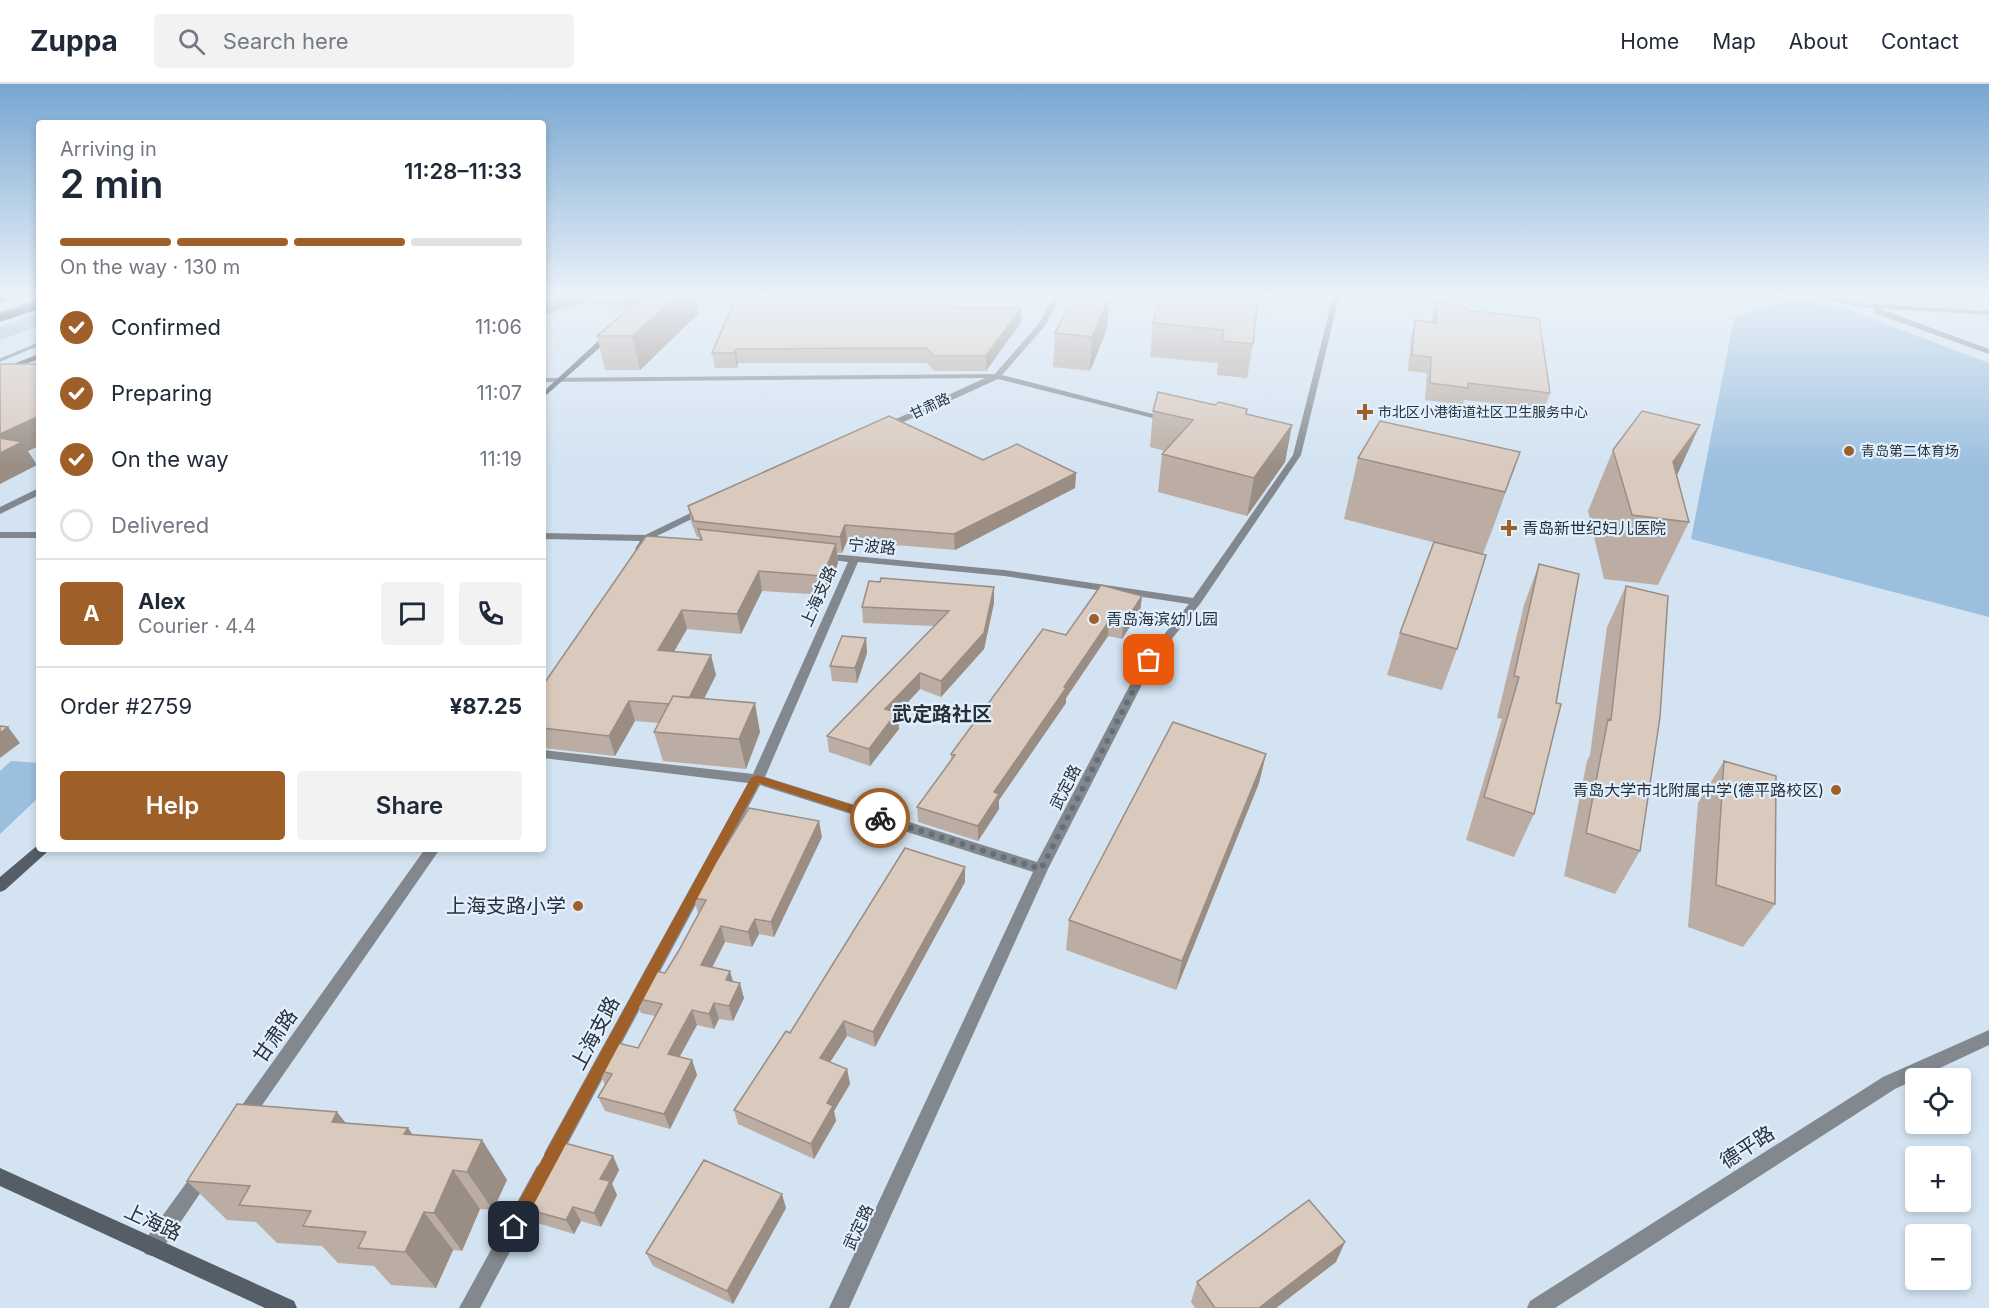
<!DOCTYPE html>
<html lang="en">
<head>
<meta charset="utf-8">
<style>
	:root { --surface:#fff; --page:#f2f2f3; --text:#1f2937; --muted:#747a83; --line:#e0e1e3; --accent:#9f5f29 }
	body { margin:0; font-family:Inter,"Noto Sans SC",sans-serif; background:var(--page); color:var(--text); height:100vh; display:flex; flex-direction:column; font-size:22px; white-space:nowrap }
	* { box-sizing:border-box; margin:0 }
	p { font-size:20px; color:var(--muted) }
	.icon { flex:none; width:33px; height:33px; fill:none; stroke:currentColor; stroke-width:2; stroke-linecap:round; stroke-linejoin:round }
	.map { position:relative; flex:1; overflow:hidden }
	.details { position:absolute; left:36px; top:36px; width:510px; height:732px; display:flex; flex-direction:column; background:var(--surface); border-radius:6px; box-shadow:0 3px 9px #0003 }
	.details>* { flex:none }
	.controls { position:absolute; left:1905px; top:984px; display:grid; gap:12px }
	.controls a { display:grid; place-items:center; width:66px; height:66px; border-radius:6px; background:var(--surface); box-shadow:0 3px 9px #0003; font-size:30px }
	.pin { position:absolute; display:grid; place-items:center; width:51px; height:51px; color:#fff; margin:-26px; border-radius:12px; box-shadow:0 3px 9px #0006 }
	.courier { position:absolute; display:grid; place-items:center; width:60px; height:60px; margin:-30px; border:4px solid #9f5f29; border-radius:50%; background:#fff; color:#222; box-shadow:0 2px 8px #0007 }
	.overview em { font-style:normal; font-weight:600 }
	.overview div { display:flex; flex-direction:column-reverse }
	.overview { display:flex; align-items:center; justify-content:space-between; height:102px; padding:0 24px }
	h1 { font-size:39px; font-weight:600; line-height:45px }
	.bar { display:grid; grid-template-columns:repeat(4,1fr); gap:9px 6px; align-content:center; height:72px; padding:0 24px }
	.bar i { height:8px; border-radius:4px; background:var(--line) }
	.bar .selected { background:var(--accent) }
	.bar p { grid-column:span 4 }
	.line { display:flex; align-items:center; gap:15px; padding:0 24px; border-top:2px solid var(--line) }
	.line div { flex:1 }
	.round { display:grid; place-items:center; flex:none; width:63px; height:63px; border-radius:6px; background:var(--page) }
	ol { padding:0 24px; list-style:none }
	li { display:flex; align-items:center; gap:18px; height:66px }
	li p { margin-inline-start:auto }
	li .icon { padding:6px; border-radius:50%; background:var(--accent); color:#fff; stroke-width:4 }
	li:last-child { color:var(--muted) }
	li i { width:33px; height:33px; border:3px solid var(--line); border-radius:50% }
	.action { display:flex; gap:12px; margin-top:auto; padding:12px 24px }
	.action a { flex:1; height:69px; border-radius:6px; background:var(--accent); color:#fff; font-size:24px; font-weight:600; line-height:69px; text-align:center }
	.action a+a { background:var(--page); color:var(--text) }
	header { display:flex; align-items:center; gap:36px; box-sizing:border-box; height:84px; padding:0 30px; background:var(--surface); border-bottom:2px solid var(--line) }
	header strong { font-size:28px }
	nav { display:flex; gap:33px; margin-inline-start:auto; font-size:21px }
	.search { width:420px; height:54px; background:var(--page); display:flex; align-items:center; gap:15px; box-sizing:border-box; padding:0 21px; border-radius:6px; color:var(--muted); font-size:22px }
	.map>svg:first-child { display:block }
</style>
</head>
<body>
<header>
<strong>Zuppa</strong>
<div class="search"><svg class="icon" aria-label="search" viewBox="0 0 24 24"><circle cx="10" cy="10" r="6"/><path d="M15 15l6 6"/></svg>Search here</div>
<nav><a>Home</a><a>Map</a><a>About</a><a>Contact</a></nav>
</header>
<div class="map">
<svg width="1989" height="1224" viewBox="0 0 1989 1224">
	<rect width="100%" height="100%" fill="#d3e3f1"/>
	<path fill="#9bbfde" d="M1794 214 1849 226 1989 279V533L1691 455 1734 234Z
		M39 228V242L0 256V243Z
		M11 677 39 679V713L0 750V687Z"/>
	<g fill="none" stroke-linecap="round" stroke-linejoin="round">
		<path fill="#82888e" fill-rule="evenodd" d="M1054 213H1060L1045 242 1002 291 1172 335V339L998 295 886 346 882 343 883 341 985 294 543 298V294L995 290 1039 239Z
			M1333 213H1339L1301 371 1200 520 1154 577 1048 785 849 1224H829L1033 788 760 701 559 1076 553 1079 547 1076 544 1070 547 1064 748 699 543 674V666L753 690 848 478 818 474 817 472 822 469 1004 486 1193 514 1293 371ZM858 478 1004 492 1189 520 1143 576 1037 778 765 693Z
			M1815 213H1828L1856 219 1989 227V231L1856 223Z
			M1874 225H1880L1989 265V270L1874 229Z
			M39 404V411L0 430V423Z
			M703 423 706 424V428L657 452V456L650 457 644 467 640 468 635 465 640 457 543 455V449L645 451Z
			M0 448H39V454H0Z
			M425 765H440L249 1040 243 1042 237 1040 234 1034 237 1028Z
			M1989 946V961L1895 1005 1555 1224H1527L1530 1217 1883 993Z
			M543 1079 549 1082 552 1088 549 1094 480 1224H459L537 1082Z
			M203 1081 209 1084 212 1090 209 1096 159 1170 152 1172 145 1170 143 1163 145 1156 197 1084Z"/>
		<path fill="#555e66" fill-rule="evenodd" d="M39 215V219L0 232V228Z
			M608 248 615 250 543 314V308Z
			M39 270V275L0 290V285Z
			M39 760V765H48L46 769 5 806 0 808V793Z
			M0 1084 294 1217 297 1224H265L0 1102Z"/>
		<path fill="#1d2934" fill-rule="evenodd" d="M0 213H14L0 219Z
			M39 218V225L0 238V231Z"/>
		<path stroke="#7a858e" stroke-width="3" d="M0 276 39 260"/>
	</g>
	<path fill="#bbada3" d="M543 213H641L630 223 579 219 547 230 543 225Z
		M643 213H696L699 229 640 286H605L597 252Z
		M1161 213 1253 260 1247 294 1217 291 1218 279 1150 273 1153 239Z
		M1436 219 1467 226 1550 309 1544 325 1464 316 1463 321 1425 316 1427 289 1408 287 1411 252 1415 236 1432 238V235Z
		M954 224 1021 238 986 287H934L927 279H738L737 284H715L712 269Z
		M1107 245 1090 287 1053 283 1055 249Z
		M1215 321 1247 331 1292 341 1285 378 1247 432 1158 408 1162 370 1165 367 1150 363 1153 327Z
		M1613 366 1677 392 1689 438 1658 501 1604 495 1588 427Z
		M1520 368 1483 470 1457 565 1442 606 1387 591 1400 549 1440 460 1344 435 1358 374Z
		M983 376 1076 389 1075 404 955 466 847 457 842 469H837L838 479 826 511 762 507 741 550 687 545 674 568 716 591 704 615 760 648 746 685 663 677 654 648 659 639 635 637 615 672 543 664V601L700 456 699 453H697L691 438 688 422Z
		M1539 480 1534 730 1514 773 1466 756 1502 635 1497 634 1524 521Z
		M1626 502 1640 767 1615 810 1564 792 1587 677 1590 671 1607 543Z
		M1142 512 1140 527 1122 555 1108 552 1066 614V619L999 716V725L978 757 918 738 917 723 951 677V670L1066 551Z
		M994 519 984 565 941 613 920 605 897 630 899 645 870 682 829 668 827 652 935 542 863 539 862 523Z
		M866 554 867 569 857 599 832 597 830 582Z
		M1266 670 1259 699 1176 906 1066 866 1069 836Z
		M1724 677 1775 820 1743 863 1688 843 1698 719Z
		M822 753 774 853 759 850 752 863 725 858 712 884 730 887 733 897 744 914 733 937 719 935 714 945 697 941 679 973 692 976 697 991 670 1045 605 1027 598 1013 605 1001 598 986 638 964 655 932 641 929 635 914 665 889 678 868 699 829H698L694 814Z
		M965 783V798L875 963 847 952 830 978 847 985 850 1000 834 1027 836 1037 814 1075 738 1040 734 1026 790 949Z
		M345 1039 413 1051 482 1056 507 1096 493 1126 480 1125 462 1167 453 1166 436 1204 391 1201 374 1182 338 1179 322 1162 277 1159 256 1138 227 1136 187 1097Z
		M613 1072 619 1086 612 1100 617 1111 601 1143 581 1137 574 1150 534 1138 526 1125 538 1104 534 1098Z
		M786 1124 733 1220 653 1182 646 1169Z
		M1336 1178 1276 1224H1195L1191 1218 1197 1198Z"/>
	<path fill="#998d84" d="M546 213H578L579 219 547 230 543 214Z
		M628 213H641L630 223Z
		M676 213H696L699 229 640 286 632 252Z
		M1109 213 1107 245 1090 287 1092 253Z
		M1021 224V238L986 287V272Z
		M736 265 738 279 737 284 734 269Z
		M39 332V362L28 367 37 381 0 400V350Z
		M1292 341 1285 378 1247 432 1254 394Z
		M1700 341 1673 400V378Z
		M1520 368 1498 428 1483 471Z
		M1076 389 1075 404 955 466 954 450Z
		M845 441 847 457 842 469 840 453Z
		M836 460 838 479 826 511 823 492Z
		M759 487 762 507 741 550 737 530Z
		M994 503V519L984 565 941 613V597Z
		M1142 512 1140 527 1122 555 1123 541Z
		M682 526 687 545 663 586 658 566Z
		M1109 537 1108 552 1066 614V619L999 716V725L978 757V742L994 708Z
		M866 554 867 569 857 599 855 584Z
		M711 571 716 591 690 642 685 622Z
		M920 589V605L897 630 899 645 870 682 869 665 885 625Z
		M629 617 635 637 615 672 609 652Z
		M755 619 760 648 746 685 739 655Z
		M8 643 20 659 0 674V649Z
		M1266 670 1259 699 1176 906 1182 877Z
		M819 737 822 753 774 853 771 838Z
		M965 783V798L875 963 873 948Z
		M755 835 759 850 752 863 748 848Z
		M721 842 725 858 705 897 701 881Z
		M730 887 734 903 726 896Z
		M740 899 744 914 733 937 729 922Z
		M714 919 719 935 714 945 709 930Z
		M692 926 697 941 673 985 668 970Z
		M844 937 847 952 823 989 820 974Z
		M692 976 697 991 670 1045 664 1030Z
		M847 985 850 1000 834 1027 836 1037 814 1075 811 1060 827 1019Z
		M337 1028 369 1068 332 1038Z
		M408 1044 436 1083 404 1050Z
		M482 1056 507 1096 493 1126 467 1088Z
		M613 1072 619 1086 612 1100 617 1111 601 1143 594 1129 600 1095Z
		M453 1086 480 1125 462 1167 434 1129Z
		M782 1110 786 1124 733 1220 727 1207Z
		M573 1123 581 1137 574 1150 566 1136Z
		M424 1128 453 1166 436 1204 405 1168Z
		M1345 1158 1336 1178 1276 1224H1259Z"/>
	<path fill="#dac9bd" stroke="#998d84" stroke-width="1.5" d="M643 213H676L632 252H597Z
		M736 213H952L954 224H1021L986 272H934L926 264 736 265 734 269H712Z
		M1072 213H1109L1092 253 1055 249Z
		M1161 213H1242L1258 214 1253 260 1222 257 1224 246 1153 239Z
		M1436 219 1467 223V226L1539 235 1550 309 1468 299V304L1430 299 1431 273 1412 271 1415 236 1436 239Z
		M0 280H39V332L0 350Z
		M1158 308 1215 321 1219 318 1247 325 1246 330 1292 341 1254 394 1162 370 1193 336 1153 327Z
		M1642 327 1700 341 1673 378 1689 438 1632 431 1613 366Z
		M889 332 983 376 1017 360 1076 389 954 450 845 441 840 453 694 437 688 422Z
		M1380 337 1520 368 1505 408 1358 374Z
		M0 354 22 358 0 369Z
		M698 445 836 460 823 492 759 487 737 530 682 526 658 566 711 571 689 614 673 612 669 620 629 617 609 652 543 644V601L646 452 702 456Z
		M1434 458 1486 471 1457 565 1400 549Z
		M1539 480 1579 490 1556 619 1561 620 1534 730 1484 713 1519 593 1514 592Z
		M881 494 994 503 984 549 941 597 920 589 885 625 897 628 869 665 827 652 949 527 862 523 869 497 880 498Z
		M1101 501 1142 512 1123 541 1109 537 1064 603 1066 604 994 708 999 710 978 742 917 723 955 671 951 670 1043 545 1066 551Z
		M1626 502 1668 512 1660 633 1640 767 1586 749 1608 635 1611 636Z
		M842 552 866 554 855 584 830 582Z
		M673 612 755 619 739 655 654 648Z
		M1173 638 1266 670 1182 877 1069 836Z
		M0 642 8 643 0 649Z
		M1724 677 1776 692 1775 820 1716 801Z
		M749 724 819 737 771 838 755 835 748 848 721 842 701 881 730 887 726 896 740 899 729 922 714 919 709 930 692 926 668 970 692 976 664 1030 598 1013 612 990 598 986 614 958 638 964 662 920 635 914 650 886 665 889 678 868 706 816 694 814Z
		M905 764 965 783 873 948 844 937 820 974 847 985 827 1019 833 1022 811 1060 734 1026 786 947 790 949Z
		M237 1020 337 1028 332 1038 408 1044 404 1050 482 1056 467 1088 453 1086 434 1129 424 1128 405 1168 358 1164 366 1148 303 1142 311 1127 239 1121 250 1102 187 1097Z
		M557 1057 613 1072 600 1095 610 1097 594 1129 573 1123 566 1136 526 1125 540 1100 534 1098Z
		M704 1076 782 1110 727 1207 646 1169Z
		M1309 1116 1345 1158 1259 1224H1215L1197 1198Z"/>
	<linearGradient id="sky" x2="0" y2="1"><stop stop-color="#77a6d1"/><stop offset="0.55" stop-color="#ebf2f9"/><stop offset="1" stop-color="#ebf2f9" stop-opacity="0"/></linearGradient>
	<rect width="1989" height="384" fill="url(#sky)"/>
	<path fill="#9f5f29" d="M757 691 884 731 886 734 880 738 759 699 519 1148 514 1150 508 1148 506 1143 508 1137 751 694Z"/>
	<g fill="none" stroke-linecap="round" stroke-linejoin="round">
		<path stroke="#656f77" stroke-width="6" stroke-dasharray="0 10.8" d="M880 734 1041 785 1149 576"/>
	</g>
	<g fill="#9f5f29" stroke="#e0f0fe" stroke-width="2">
		<path d="M1362 319h6v6h6v6h-6v6h-6v-6h-6v-6h6z"/>
		<circle cx="1849" cy="367" r="6"/>
		<path d="M1506 435h6v6h6v6h-6v6h-6v-6h-6v-6h6z"/>
		<circle cx="1094" cy="535" r="6"/>
		<circle cx="1836" cy="706" r="6"/>
		<circle cx="578" cy="822" r="6"/>
	</g>
	<g text-anchor="middle" stroke-width="4.5" stroke-linejoin="round" paint-order="stroke">
		<g font-size="14" fill="#2a3035" stroke="#e0f0fe">
			<text transform="translate(930 322) rotate(-25)" y="5">甘肃路</text>
		</g>
		<g font-size="14" fill="#2a3035" stroke="#e0f0fe" text-anchor="start">
			<text x="1378" y="333">市北区小港街道社区卫生服务中心</text>
			<text x="1861" y="372">青岛第二体育场</text>
		</g>
		<g font-size="16" fill="#2a3035" stroke="#e0f0fe" text-anchor="start">
			<text x="1522" y="450">青岛新世纪妇儿医院</text>
			<text x="1106" y="541">青岛海滨幼儿园</text>
			<text x="1824" y="712" text-anchor="end">青岛大学市北附属中学(德平路校区)</text>
		</g>
		<g font-size="16" fill="#2a3035" stroke="#e0f0fe">
			<text transform="translate(872 462) rotate(5)" y="6">宁波路</text>
			<text transform="translate(818 512) rotate(-66)" y="6">上海支路</text>
			<text transform="translate(1065 703) rotate(-63)" y="6">武定路</text>
			<text transform="translate(858 1143) rotate(-65)" y="6">武定路</text>
		</g>
		<g font-size="20" font-weight="bold" fill="#2a3035" stroke="#e0f0fe">
			<text x="942" y="637">武定路社区</text>
		</g>
		<g font-size="20" fill="#2a3035" stroke="#e0f0fe" text-anchor="end">
			<text x="566" y="829">上海支路小学</text>
		</g>
		<g font-size="20" fill="#2a3035" stroke="#e0f0fe">
			<text transform="translate(595 949) rotate(-62)" y="7">上海支路</text>
			<text transform="translate(275 952) rotate(-55)" y="7">甘肃路</text>
			<text transform="translate(1747 1063) rotate(-33)" y="7">德平路</text>
			<text transform="translate(153 1138) rotate(25)" y="7">上海路</text>
		</g>
	</g>
</svg>
<div class="controls">
<a><svg class="icon" aria-label="locate" viewBox="0 0 24 24"><circle cx="12" cy="12" r="6"/><path d="M12 2v4M12 18v4M2 12h4M18 12h4"/></svg></a>
<a>+</a>
<a>−</a>
</div>
<div class="pin" style="left:1149px;top:576px;background:#ea580c"><svg class="icon" aria-label="bag" viewBox="0 0 24 24"><path d="M5 8h14l-1 12H6zM9 8a3 3 0 0 1 6 0"/></svg></div>
<div class="pin" style="left:514px;top:1143px;background:#1f2937"><svg class="icon" aria-label="home" viewBox="0 0 24 24"><path d="M3 11l9-7 9 7M6 9v11h12V9"/></svg></div>
<div class="courier" style="left:880px;top:734px"><svg class="icon" aria-label="bike" viewBox="0 0 24 24"><circle cx="6" cy="16" r="4"/><circle cx="18" cy="16" r="4"/><path d="M6 16l4-8h5l3 8M10 8l3 8H6M13 5h3"/></svg></div>
<section class="details">
<div class="overview"><div><h1>2 min</h1><p>Arriving in</p></div><em>11:28–11:33</em></div>
<div class="bar"><i class="selected"></i><i class="selected"></i><i class="selected"></i><i></i><p>On the way · 130 m</p></div>
<ol>
<li><svg class="icon" aria-label="check" viewBox="0 0 24 24"><path d="M5 12l5 5 9-10"/></svg>Confirmed<p>11:06</p></li>
<li><svg class="icon" aria-label="check" viewBox="0 0 24 24"><path d="M5 12l5 5 9-10"/></svg>Preparing<p>11:07</p></li>
<li><svg class="icon" aria-label="check" viewBox="0 0 24 24"><path d="M5 12l5 5 9-10"/></svg>On the way<p>11:19</p></li>
<li><i></i>Delivered</li>
</ol>
<div class="line" style="height:108px"><b class="round" style="background:var(--accent);color:#fff">A</b><div><b>Alex</b><p>Courier · 4.4</p></div><a class="round"><svg class="icon" aria-label="chat" viewBox="0 0 24 24"><path d="M4 5h16v11H9l-5 4z"/></svg></a><a class="round"><svg class="icon" aria-label="phone" viewBox="0 0 24 24"><path d="M5 4h4l2 5-3 2q2 4 5 5l2-3 5 2v4C11 20 4 13 5 4z"/></svg></a></div>
<div class="line" style="height:78px"><div>Order #2759</div><b>¥87.25</b></div>
<div class="action"><a>Help</a><a>Share</a></div>
</section>
</div>
</body>
</html>
